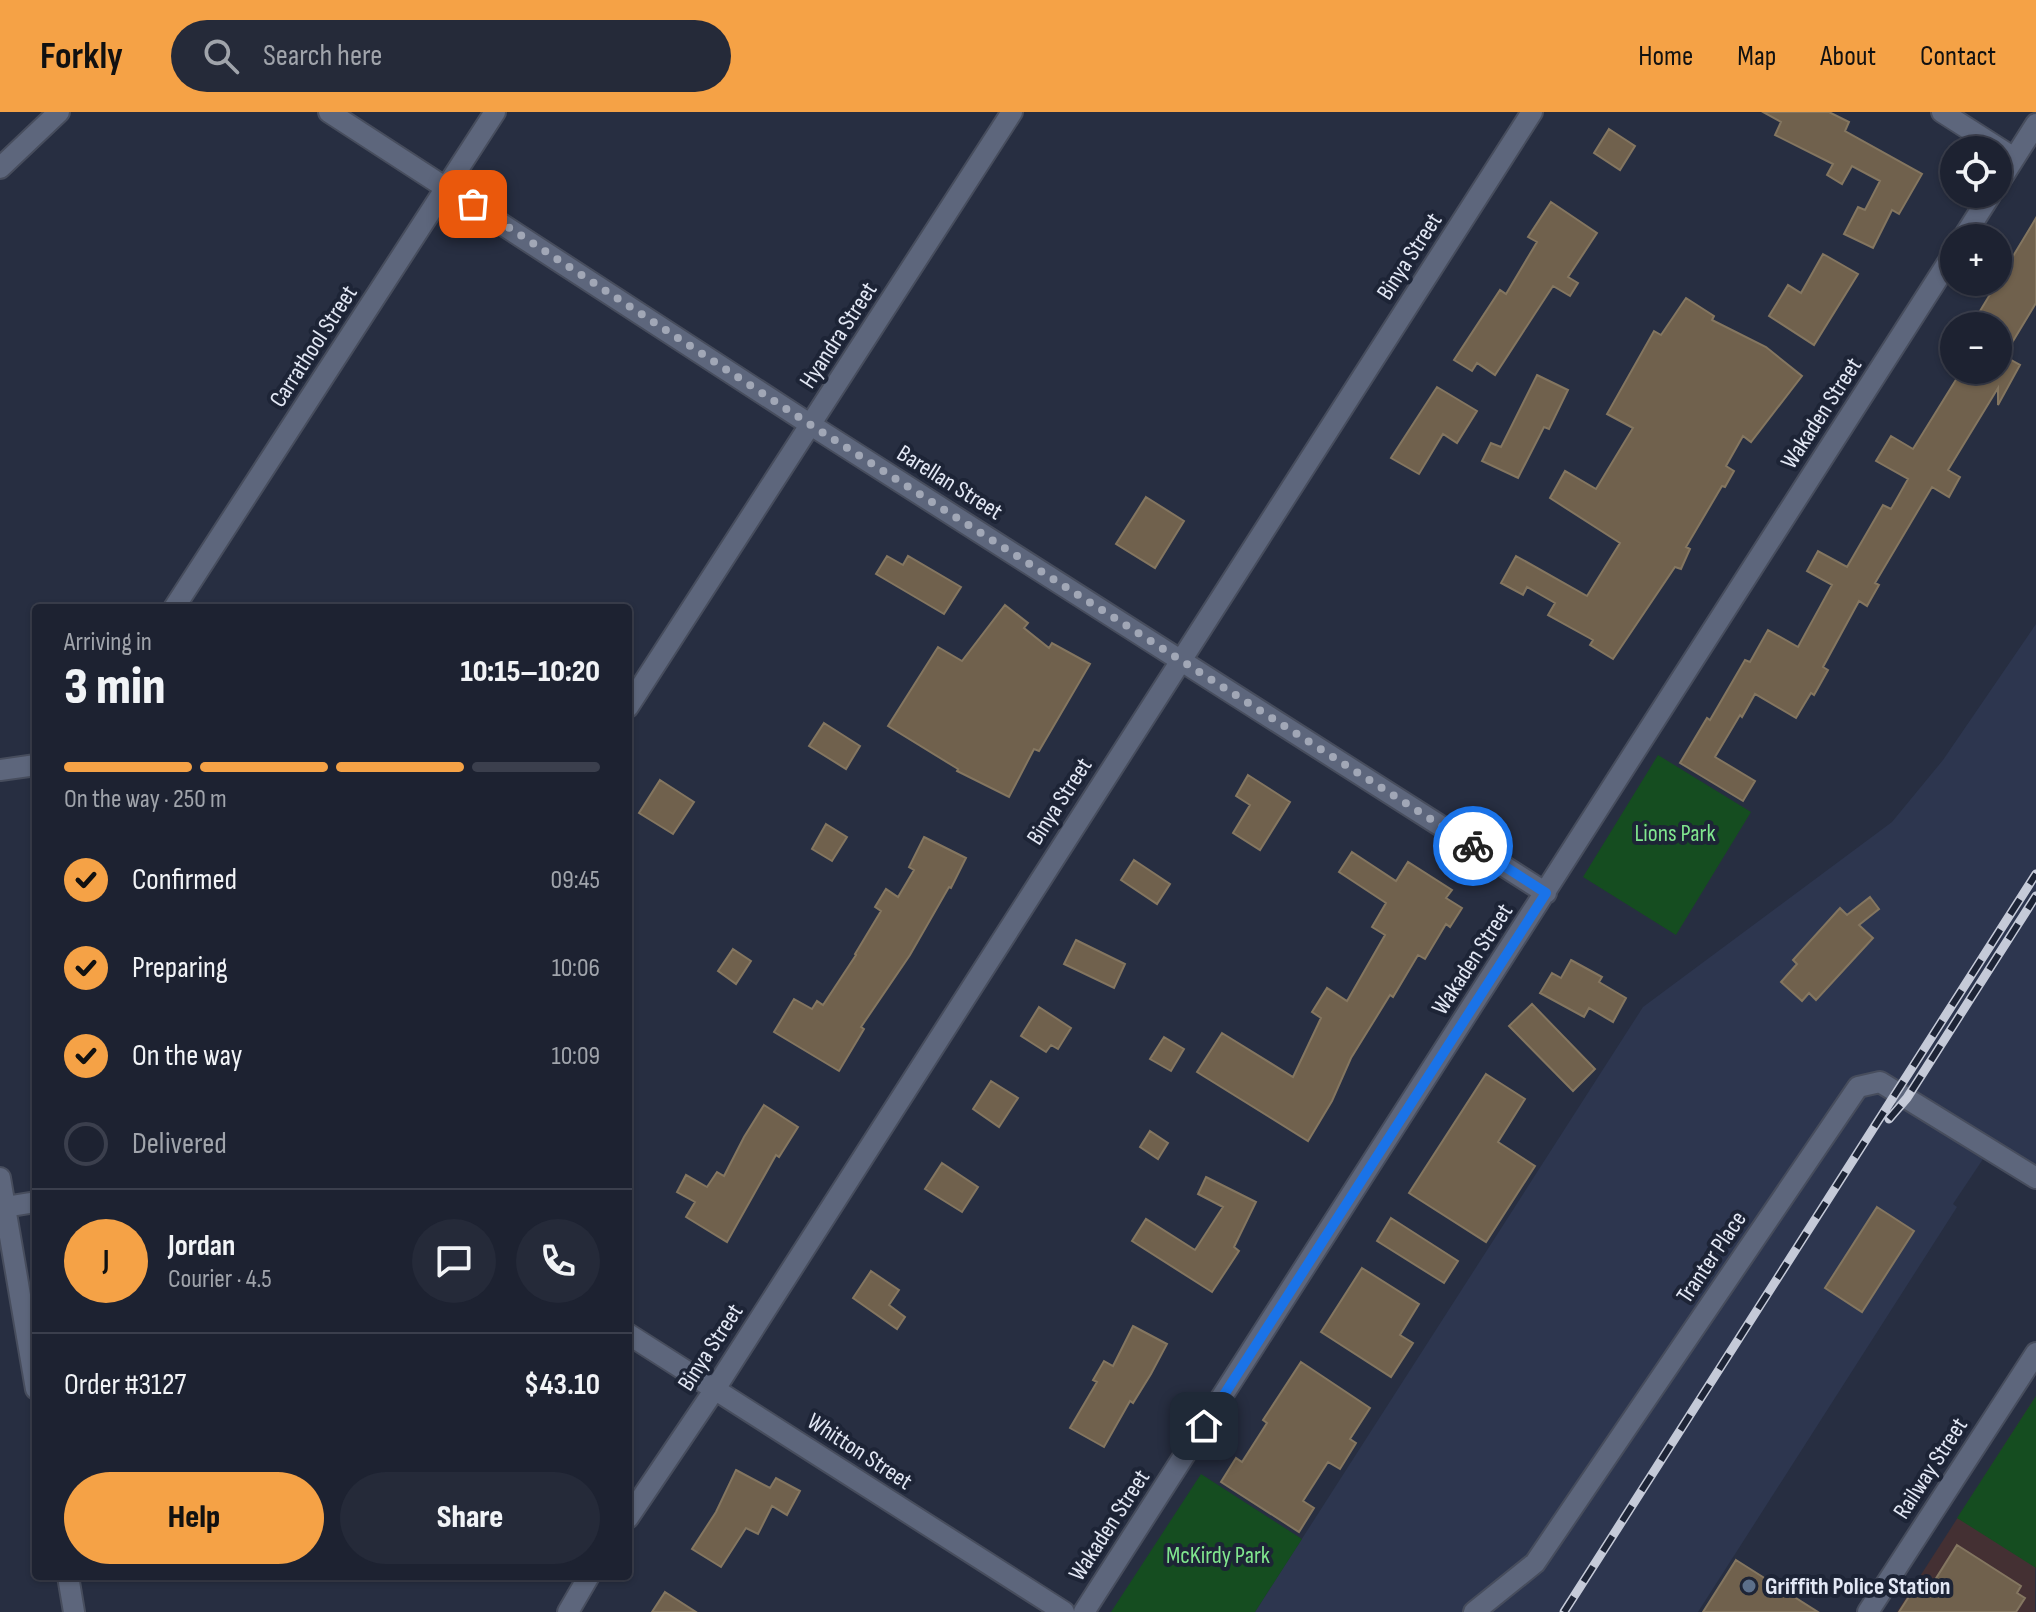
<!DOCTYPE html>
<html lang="en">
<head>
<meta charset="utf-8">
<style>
	:root { --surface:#1d2231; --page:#252a39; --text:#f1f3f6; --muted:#a0a4ab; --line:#3b3f4d; --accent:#f5a246 }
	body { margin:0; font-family:"Sofia Sans Condensed",sans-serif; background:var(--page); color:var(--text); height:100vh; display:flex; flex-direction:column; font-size:30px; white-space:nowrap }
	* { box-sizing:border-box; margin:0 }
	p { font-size:26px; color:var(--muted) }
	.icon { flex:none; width:44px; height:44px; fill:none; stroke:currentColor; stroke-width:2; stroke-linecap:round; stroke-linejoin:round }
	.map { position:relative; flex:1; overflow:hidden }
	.drawer { position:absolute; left:32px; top:492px; width:600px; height:976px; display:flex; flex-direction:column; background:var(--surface); border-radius:8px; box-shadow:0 2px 6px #0004,0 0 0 2px var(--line) }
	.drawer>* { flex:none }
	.controls { position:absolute; left:1940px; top:24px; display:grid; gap:16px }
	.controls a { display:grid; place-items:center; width:72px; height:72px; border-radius:50%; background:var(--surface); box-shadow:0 2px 6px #0004,0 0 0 2px var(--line); font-size:40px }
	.pin { position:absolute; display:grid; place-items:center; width:68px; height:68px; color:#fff; margin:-34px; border-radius:16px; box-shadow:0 4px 12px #0006 }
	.courier { position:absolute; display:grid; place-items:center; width:80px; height:80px; margin:-40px; border:6px solid #1a73e8; border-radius:50%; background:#fff; color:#222; box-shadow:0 2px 10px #0007 }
	.summary em { font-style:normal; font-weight:800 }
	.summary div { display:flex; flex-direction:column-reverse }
	.summary { display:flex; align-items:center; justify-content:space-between; height:136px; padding:0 32px }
	h1 { font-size:52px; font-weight:800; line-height:60px }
	.bar { display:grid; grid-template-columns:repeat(4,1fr); gap:12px 8px; align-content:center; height:96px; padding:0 32px }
	.bar i { height:10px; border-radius:6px; background:var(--line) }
	.bar .on { background:var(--accent) }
	.bar p { grid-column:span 4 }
	.line { display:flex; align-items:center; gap:20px; padding:0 32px; border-top:2px solid var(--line) }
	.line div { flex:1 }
	.round { display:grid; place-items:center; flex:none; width:84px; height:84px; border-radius:42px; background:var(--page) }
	ol { padding:0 32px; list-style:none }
	li { display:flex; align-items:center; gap:24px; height:88px }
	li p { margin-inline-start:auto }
	li .icon { padding:8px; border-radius:50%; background:var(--accent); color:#111; stroke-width:4 }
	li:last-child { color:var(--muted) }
	li i { width:44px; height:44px; border:4px solid var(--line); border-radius:50% }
	.action { display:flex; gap:16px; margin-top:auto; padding:16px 32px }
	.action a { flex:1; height:92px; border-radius:48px; background:var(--accent); color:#111; font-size:32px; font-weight:800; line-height:92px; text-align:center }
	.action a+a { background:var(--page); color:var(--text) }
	header { display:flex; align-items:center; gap:48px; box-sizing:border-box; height:112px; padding:0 40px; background:var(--accent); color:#111 }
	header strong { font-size:38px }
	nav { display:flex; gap:44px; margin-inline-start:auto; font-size:28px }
	.search { width:560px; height:72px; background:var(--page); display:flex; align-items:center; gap:20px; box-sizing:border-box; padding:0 28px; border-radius:44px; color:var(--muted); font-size:30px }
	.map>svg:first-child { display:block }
</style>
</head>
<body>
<header>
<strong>Forkly</strong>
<div class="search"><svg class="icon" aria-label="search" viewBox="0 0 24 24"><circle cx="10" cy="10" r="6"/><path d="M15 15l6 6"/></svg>Search here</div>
<nav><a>Home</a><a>Map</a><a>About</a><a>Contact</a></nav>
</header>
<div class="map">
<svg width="2036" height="1500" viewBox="0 0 2036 1500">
	<rect width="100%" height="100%" fill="#272e41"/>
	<path fill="#443033" d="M2036 1284 2035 1500H1897Z"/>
	<path fill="#2d364f" d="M2036 512V1055L1995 1029 1953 1092 1957 1095 1698 1500H1255L1643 895 1892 710 1943 648Z"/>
	<path fill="#154d20" d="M1658 643 1751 700 1676 823 1583 765Z
		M2036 1284V1456L1957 1406Z
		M1201 1362 1302 1427 1255 1500H1111Z"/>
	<path fill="#70614d" stroke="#847660" stroke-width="2" d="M1763 0H1829L1849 10 1845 19 1922 62 1899 102 1892 98 1873 136 1844 122 1858 95 1865 98 1880 69 1852 54 1842 72 1827 63 1833 52 1775 23 1781 10Z
		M1609 17 1635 34 1620 58 1594 41Z
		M1551 90 1597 121 1568 165 1578 171 1570 184 1553 174 1495 263 1477 251 1472 259 1454 248 1500 178 1506 182 1537 130 1528 125Z
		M2036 106V191L2004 244 2020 253 1998 293V276L1948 358 1960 365 1949 385 1932 375 1875 471 1879 473 1867 494 1859 489 1823 555 1828 558 1814 583 1811 581 1796 606 1755 582 1742 605 1740 603 1715 645 1755 669 1743 689 1680 651 1707 606 1710 608 1745 548 1750 550 1768 518 1798 535 1832 473 1807 459 1818 439 1847 455 1883 393 1891 397 1908 367 1876 349 1891 324 1913 337 1962 258H1998V214H1971Z
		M1823 142 1858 162 1814 233 1769 204 1788 173 1801 181Z
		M1686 186 1714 204 1712 208 1766 235 1802 264 1751 330 1743 324 1726 354 1734 359 1725 375 1722 374 1686 435 1690 437 1681 457 1675 455 1613 547 1590 533 1593 528 1548 503 1555 491 1527 475 1523 483 1501 471 1516 444 1587 484 1620 431 1550 386 1565 359 1596 377 1633 316 1607 302 1654 219 1661 223Z
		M1537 263 1568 278 1549 317 1544 315 1518 366 1482 349 1491 331 1501 335Z
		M1437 275 1477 299 1457 331 1443 322 1419 362 1391 346Z
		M1146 385 1184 409 1155 456 1116 432Z
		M887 444 903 453 908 444 961 475 944 502 876 462Z
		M1005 493 1028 511 1024 516 1049 536 1052 531 1090 552 1039 639 1034 637 1009 685 957 659 958 657 888 614 938 535 962 549Z
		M824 611 860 634 846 657 809 634Z
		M1248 663 1290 690 1260 738 1233 721 1250 693 1236 684Z
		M660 668 694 690 673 722 639 701Z
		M826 712 847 725 832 749 812 737Z
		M924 725 966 746 951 776 949 775 910 843 861 915 864 917 839 959 774 920 794 887 812 897 817 889 823 893 856 843 855 842 881 799 875 795 886 777 898 785 914 758 909 755Z
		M1352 740 1396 769 1408 750 1452 778 1446 786 1462 796 1450 815 1446 812 1425 847 1418 843 1393 885 1390 883 1351 946 1332 989 1308 1029 1197 960 1222 921 1293 965 1321 906 1312 900 1327 876 1347 889 1385 823 1372 815 1386 791 1339 760Z
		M1134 748 1170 772 1157 792 1121 768Z
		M1870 785 1879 797 1859 813 1873 826 1816 888 1809 881 1802 889 1781 870 1797 852 1793 848 1840 796 1847 803Z
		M1076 828 1125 852 1114 876 1064 852Z
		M733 837 751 849 736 872 718 859Z
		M1571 848 1602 865 1599 870 1626 886 1613 910 1589 896 1584 905 1540 881 1552 861 1561 866Z
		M1532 892 1595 957 1573 979 1509 914Z
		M1039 895 1071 916 1058 937 1051 933 1046 940 1021 924Z
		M1164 925 1184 937 1171 959 1150 947Z
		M1486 962 1525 987 1498 1030 1535 1054 1486 1130 1409 1081Z
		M991 969 1018 986 999 1015 973 997Z
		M764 993 798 1015 779 1045 776 1043 727 1130 686 1105 695 1090 677 1080 686 1063 707 1075 717 1060 724 1064 744 1025Z
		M1150 1019 1168 1031 1158 1047 1140 1035Z
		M942 1051 978 1075 962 1100 925 1077Z
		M1206 1065 1256 1090 1234 1135 1239 1139 1212 1180 1132 1129 1146 1107 1195 1138 1223 1095 1198 1082Z
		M1877 1095 1914 1119 1862 1200 1825 1176Z
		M1391 1106 1458 1149 1444 1171 1377 1129Z
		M1362 1156 1419 1192 1400 1223 1413 1231 1391 1265 1321 1220Z
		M871 1159 899 1178 889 1193 905 1205 897 1217 853 1186Z
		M1133 1214 1167 1232 1151 1262 1133 1291 1130 1289 1104 1335 1070 1316 1097 1270 1093 1268 1104 1249 1113 1254Z
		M1301 1250 1370 1296 1350 1327 1356 1331 1340 1357 1328 1350 1303 1389 1314 1396 1299 1420 1221 1370 1236 1346 1242 1350 1267 1311 1263 1308Z
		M736 1358 770 1376 776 1366 800 1379 787 1403 772 1394 758 1422 746 1416 721 1455 692 1437 716 1400Z
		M1957 1433 2021 1474 2017 1481 2025 1486 2016 1500H1899L1917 1472 1928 1479Z
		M1736 1448 1818 1500H1703Z
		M665 1480 696 1500H652Z"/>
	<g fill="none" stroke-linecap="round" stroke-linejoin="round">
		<defs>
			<path id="minor" d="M329 0 811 313 1546 781
				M1942 0 2014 46
				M0 56 59 0
				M1998 72 2036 12
				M1963 126 1991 82
				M174 496 495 0
				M628 595 1012 0
				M0 658 36 653
				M0 1066 36 1277
				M5 1095 36 1090
				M628 1222 1064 1500
				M628 1406 715 1277 1532 0
				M68 1464 74 1500
				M568 1500 589 1464
				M1084 1500 1954 141
				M1474 1500 1535 1451 1858 975 1880 970 2036 1066
				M1868 1500 2036 1241"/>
		</defs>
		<use href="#minor" stroke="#474d5d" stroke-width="24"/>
		<use href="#minor" stroke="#5d667c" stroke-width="20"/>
		<defs>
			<path id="rail" d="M1889 1007 1907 986 2036 784
				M1564 1500 2036 762"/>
		</defs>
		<use href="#rail" stroke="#c5cad8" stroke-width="9"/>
		<use href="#rail" stroke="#1d2436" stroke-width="6" stroke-dasharray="18" stroke-linecap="butt"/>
	</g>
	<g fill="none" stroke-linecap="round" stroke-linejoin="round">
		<path stroke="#a1a7b6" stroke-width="8" stroke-dasharray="0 14.4" d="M473 92 811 313 1473 734"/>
		<path stroke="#1a73e8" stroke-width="10" d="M1204 1314 1546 781 1473 734"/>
	</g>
	<circle fill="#5c6f8a" stroke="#1d2436" stroke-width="3" cx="1749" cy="1474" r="8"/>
	<g text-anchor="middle" stroke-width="8" stroke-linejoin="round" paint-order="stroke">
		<g font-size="24" fill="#e3e8f5" stroke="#1d2436">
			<text transform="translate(1409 144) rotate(-57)" y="8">Binya Street</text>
			<text transform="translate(838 223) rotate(-57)" y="8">Hyandra Street</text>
			<text transform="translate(313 234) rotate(-57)" y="8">Carrathool Street</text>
			<text transform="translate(1821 301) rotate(-57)" y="8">Wakaden Street</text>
			<text transform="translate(950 370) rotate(32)" y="8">Barellan Street</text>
			<text transform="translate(1059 689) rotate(-57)" y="8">Binya Street</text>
			<text transform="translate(1472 847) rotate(-57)" y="8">Wakaden Street</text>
			<text transform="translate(1711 1145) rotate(-56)" y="8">Tranter Place</text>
			<text transform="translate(710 1235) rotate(-57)" y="8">Binya Street</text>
			<text transform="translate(860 1339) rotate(33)" y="8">Whitton Street</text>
			<text transform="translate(1930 1356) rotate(-57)" y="8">Railway Street</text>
			<text transform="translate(1109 1413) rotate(-57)" y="8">Wakaden Street</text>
		</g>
		<g font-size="24" fill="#80e68e" stroke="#1d2436">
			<text x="1675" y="729">Lions Park</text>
			<text x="1218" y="1451">McKirdy Park</text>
		</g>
		<g font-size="24" font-weight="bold" fill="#e3e8f5" stroke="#1d2436" text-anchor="start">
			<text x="1765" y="1482">Griffith Police Station</text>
		</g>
	</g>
</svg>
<div class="controls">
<a><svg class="icon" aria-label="locate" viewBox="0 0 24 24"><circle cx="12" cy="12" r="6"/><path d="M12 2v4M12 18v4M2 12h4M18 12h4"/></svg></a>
<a>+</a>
<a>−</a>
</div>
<div class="pin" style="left:473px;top:92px;background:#ea580c"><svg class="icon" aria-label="bag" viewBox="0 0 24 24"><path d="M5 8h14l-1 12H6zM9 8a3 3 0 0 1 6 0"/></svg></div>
<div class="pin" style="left:1204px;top:1314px;background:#1f2937"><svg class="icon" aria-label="home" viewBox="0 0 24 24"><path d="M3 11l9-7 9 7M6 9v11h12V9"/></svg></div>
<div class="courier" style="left:1473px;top:734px"><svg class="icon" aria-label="bike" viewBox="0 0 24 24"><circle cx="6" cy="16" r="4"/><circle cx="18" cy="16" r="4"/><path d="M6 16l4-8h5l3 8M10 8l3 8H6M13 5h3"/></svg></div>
<section class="drawer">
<div class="summary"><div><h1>3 min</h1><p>Arriving in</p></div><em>10:15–10:20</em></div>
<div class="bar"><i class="on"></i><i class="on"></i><i class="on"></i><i></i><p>On the way · 250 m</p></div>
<ol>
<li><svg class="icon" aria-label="check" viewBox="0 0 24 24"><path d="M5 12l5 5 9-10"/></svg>Confirmed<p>09:45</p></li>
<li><svg class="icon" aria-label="check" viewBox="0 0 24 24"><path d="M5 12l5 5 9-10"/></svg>Preparing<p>10:06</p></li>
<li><svg class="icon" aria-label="check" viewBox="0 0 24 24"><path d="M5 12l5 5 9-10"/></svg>On the way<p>10:09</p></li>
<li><i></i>Delivered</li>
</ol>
<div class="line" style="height:144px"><b class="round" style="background:var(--accent);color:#111">J</b><div><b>Jordan</b><p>Courier · 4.5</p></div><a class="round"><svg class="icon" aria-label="chat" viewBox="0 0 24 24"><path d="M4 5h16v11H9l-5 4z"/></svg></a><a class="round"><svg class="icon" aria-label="phone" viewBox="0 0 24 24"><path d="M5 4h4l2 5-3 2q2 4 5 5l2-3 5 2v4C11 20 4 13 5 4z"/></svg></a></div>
<div class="line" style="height:104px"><div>Order #3127</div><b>$43.10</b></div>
<div class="action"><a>Help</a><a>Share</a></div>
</section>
</div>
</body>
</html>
